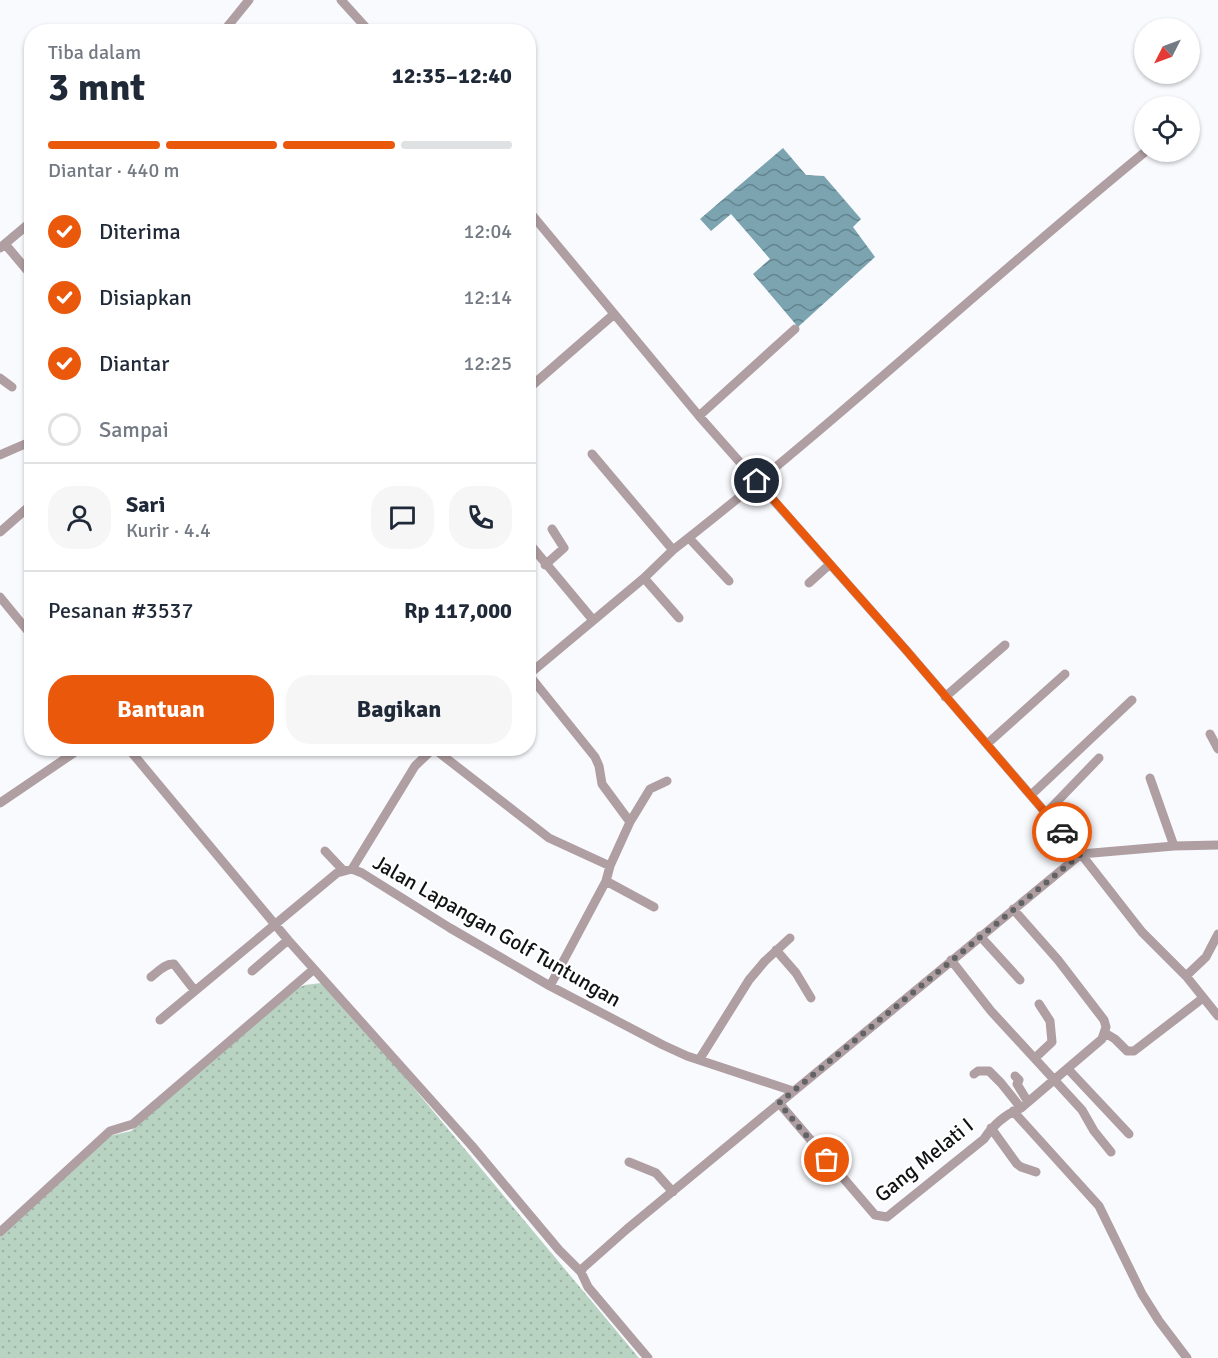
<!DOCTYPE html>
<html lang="id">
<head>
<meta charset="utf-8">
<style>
	:root { --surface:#fff; --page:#f6f6f7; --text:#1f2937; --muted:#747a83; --line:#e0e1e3; --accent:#ea580c }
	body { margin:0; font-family:Signika,sans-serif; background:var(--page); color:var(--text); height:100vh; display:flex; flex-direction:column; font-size:22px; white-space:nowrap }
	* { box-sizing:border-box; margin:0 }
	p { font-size:20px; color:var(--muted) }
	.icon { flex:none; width:33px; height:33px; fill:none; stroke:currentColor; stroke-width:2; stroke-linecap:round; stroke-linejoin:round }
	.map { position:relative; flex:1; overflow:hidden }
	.details { position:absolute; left:24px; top:24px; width:512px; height:732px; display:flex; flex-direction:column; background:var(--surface); border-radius:24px; box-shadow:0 2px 4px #0004 }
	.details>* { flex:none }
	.needle { width:39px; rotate:228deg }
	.tools { position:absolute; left:1134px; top:18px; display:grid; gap:12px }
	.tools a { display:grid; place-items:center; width:66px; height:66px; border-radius:50%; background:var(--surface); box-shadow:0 2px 4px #0004; font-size:30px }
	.pin { position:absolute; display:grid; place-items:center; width:51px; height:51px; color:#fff; margin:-26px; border:3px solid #fff; border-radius:50%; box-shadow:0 2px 6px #0007 }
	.courier { position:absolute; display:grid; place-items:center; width:60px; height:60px; margin:-30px; border:4px solid #ea580c; border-radius:50%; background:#fff; color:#222; box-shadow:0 2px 8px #0007 }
	.head em { font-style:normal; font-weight:800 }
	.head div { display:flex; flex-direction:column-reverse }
	.head { display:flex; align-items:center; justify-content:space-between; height:102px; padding:0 24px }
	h1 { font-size:39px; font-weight:800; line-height:45px }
	.bar { display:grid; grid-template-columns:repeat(4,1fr); gap:9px 6px; align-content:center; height:72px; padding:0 24px }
	.bar i { height:8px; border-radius:4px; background:var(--line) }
	.bar .selected { background:var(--accent) }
	.bar p { grid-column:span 4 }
	.line { display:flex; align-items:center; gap:15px; padding:0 24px; border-top:2px solid var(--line) }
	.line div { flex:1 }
	.round { display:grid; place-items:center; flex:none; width:63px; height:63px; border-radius:24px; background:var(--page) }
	ol { padding:0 24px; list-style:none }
	li { display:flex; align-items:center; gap:18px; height:66px }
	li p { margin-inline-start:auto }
	li .icon { padding:6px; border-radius:50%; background:var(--accent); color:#fff; stroke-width:4 }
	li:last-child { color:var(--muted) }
	li i { width:33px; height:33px; border:3px solid var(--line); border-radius:50% }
	.primary-button { display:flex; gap:12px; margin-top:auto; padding:12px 24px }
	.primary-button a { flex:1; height:69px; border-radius:24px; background:var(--accent); color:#fff; font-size:24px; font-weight:800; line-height:69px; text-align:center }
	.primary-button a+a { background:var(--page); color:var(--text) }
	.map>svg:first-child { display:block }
</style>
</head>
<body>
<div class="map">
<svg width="1218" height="1358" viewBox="0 0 1218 1358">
	<defs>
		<pattern id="grass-dots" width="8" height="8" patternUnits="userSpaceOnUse" patternTransform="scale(1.5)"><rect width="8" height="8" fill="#b9d3c2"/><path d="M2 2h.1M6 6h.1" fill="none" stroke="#9eb4a6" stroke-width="1.8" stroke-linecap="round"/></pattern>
		<pattern id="water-waves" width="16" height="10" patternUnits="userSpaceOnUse" patternTransform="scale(1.5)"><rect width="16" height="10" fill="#7ba4b0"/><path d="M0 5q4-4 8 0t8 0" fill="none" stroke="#63848e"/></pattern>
	</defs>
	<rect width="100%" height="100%" fill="#f9fafe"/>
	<path fill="url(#grass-dots)" d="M321 983 328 985 639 1358H0V1237L109 1136 131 1131 292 990 305 985Z"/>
	<path fill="url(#water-waves)" d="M783 148 806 175 824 176 861 219 853 227 875 257 798 327 753 274 770 259 731 214 711 231 700 219Z"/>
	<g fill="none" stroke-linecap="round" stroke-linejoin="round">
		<path stroke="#af9ea2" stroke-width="9" d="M341 0 370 32
			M223 32 249 0
			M528 210 699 416 906 650 1081 854 1142 932 1186 976 1218 1016
			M5 244 32 276
			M0 248 32 221
			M528 320 530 318
			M0 378 12 387
			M528 389 613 315
			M699 416 795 329
			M592 454 673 550
			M0 455 32 441
			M0 532 32 504
			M689 538 729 581
			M528 542 593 620
			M545 565 564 548 552 529
			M644 578 679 618
			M809 583 829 565
			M0 597 32 636
			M528 675 644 578 673 550C836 423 986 282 1145 152
			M529 675 595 757 599 766 602 784 630 822 610 866 606 881 550 986
			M945 697 1005 645
			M1210 734 1218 749
			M987 744 1065 674
			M128 748 288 940 472 1146 559 1250 581 1272
			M433 748 549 838 610 866
			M1150 778 1174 846
			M1031 795 1132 700
			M0 803 81 748
			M1046 813 1099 758
			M630 822 650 789 667 781
			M325 851 343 870
			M352 869 415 766 434 748
			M606 881 654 907
			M980 936 1020 980
			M776 950 796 973 811 998
			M951 960 991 1011 1082 1110 1094 1131 1111 1152
			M252 971 288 940
			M1186 976 1206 957 1218 934
			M151 977C158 972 165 963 174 964L195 991
			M160 1020 337 873 352 869 362 873 450 928 550 986 663 1045 687 1056 793 1091
			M1105 1033 1115 1039 1127 1051H1134L1203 998
			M1035 1058 1052 1042 1050 1021 1039 1004
			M699 1060 749 980 765 961 790 938
			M1068 1069 1129 1134
			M974 1074 978 1071H989L1001 1083 1021 1108
			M1015 1076 1019 1080 1017 1084 1028 1102
			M779 1103 875 1215 887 1217 984 1139C993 1125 1006 1114 1021 1108L1102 1039 1106 1027 1104 1020 1058 960 1013 909
			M1013 1111 1099 1206 1142 1294 1159 1321 1187 1358
			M991 1128 1017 1164 1021 1167 1036 1172
			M629 1162 656 1173 673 1192
			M0 1232 110 1131 133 1124 314 969
			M648 1358 588 1287 581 1272 583 1268 627 1229 1081 854 1174 846 1218 845"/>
	</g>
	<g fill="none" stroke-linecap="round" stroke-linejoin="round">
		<path stroke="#626365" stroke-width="6" stroke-dasharray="0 10.8" d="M827 1160 779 1103 1081 854 1062 832"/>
		<path stroke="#ea580c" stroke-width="8" d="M757 481 906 650 1062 832"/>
	</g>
	<g text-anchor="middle" stroke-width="4.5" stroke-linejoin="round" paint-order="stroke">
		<g font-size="21" fill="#111213" stroke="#fff">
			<text transform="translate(497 931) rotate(30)" y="7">Jalan Lapangan Golf Tuntungan</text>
			<text transform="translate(924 1160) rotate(-39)" y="7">Gang Melati I</text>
		</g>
	</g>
</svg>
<div class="tools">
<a><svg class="needle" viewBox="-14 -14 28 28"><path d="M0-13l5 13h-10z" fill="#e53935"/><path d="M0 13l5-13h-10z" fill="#747a83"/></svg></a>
<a><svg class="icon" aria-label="locate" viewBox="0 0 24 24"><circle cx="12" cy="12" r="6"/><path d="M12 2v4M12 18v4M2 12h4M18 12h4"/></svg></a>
</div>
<div class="pin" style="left:827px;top:1160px;background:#ea580c"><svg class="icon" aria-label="bag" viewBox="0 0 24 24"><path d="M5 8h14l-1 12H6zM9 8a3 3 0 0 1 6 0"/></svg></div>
<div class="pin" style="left:757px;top:481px;background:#1f2937"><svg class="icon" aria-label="home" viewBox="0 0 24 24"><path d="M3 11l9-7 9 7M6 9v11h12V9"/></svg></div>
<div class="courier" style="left:1062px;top:832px"><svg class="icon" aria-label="car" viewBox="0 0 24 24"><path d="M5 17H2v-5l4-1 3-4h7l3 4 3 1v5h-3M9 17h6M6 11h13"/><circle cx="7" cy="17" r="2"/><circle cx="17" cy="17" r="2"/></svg></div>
<section class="details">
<div class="head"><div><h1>3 mnt</h1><p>Tiba dalam</p></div><em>12:35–12:40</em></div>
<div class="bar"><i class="selected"></i><i class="selected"></i><i class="selected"></i><i></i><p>Diantar · 440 m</p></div>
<ol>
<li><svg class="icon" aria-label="check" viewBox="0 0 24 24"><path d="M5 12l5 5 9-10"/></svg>Diterima<p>12:04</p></li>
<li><svg class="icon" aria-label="check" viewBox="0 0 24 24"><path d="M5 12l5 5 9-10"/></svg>Disiapkan<p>12:14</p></li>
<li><svg class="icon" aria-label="check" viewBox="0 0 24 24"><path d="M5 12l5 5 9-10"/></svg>Diantar<p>12:25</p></li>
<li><i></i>Sampai</li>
</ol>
<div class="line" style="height:108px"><a class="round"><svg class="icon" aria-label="person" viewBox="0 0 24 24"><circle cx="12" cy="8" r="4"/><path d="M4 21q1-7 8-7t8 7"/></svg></a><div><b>Sari</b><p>Kurir · 4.4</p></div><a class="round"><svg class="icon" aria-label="chat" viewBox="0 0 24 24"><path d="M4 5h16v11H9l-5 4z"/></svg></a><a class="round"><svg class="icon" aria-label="phone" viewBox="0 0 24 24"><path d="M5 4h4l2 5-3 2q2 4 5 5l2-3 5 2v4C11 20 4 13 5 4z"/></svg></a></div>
<div class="line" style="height:78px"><div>Pesanan #3537</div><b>Rp 117,000</b></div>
<div class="primary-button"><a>Bantuan</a><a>Bagikan</a></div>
</section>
</div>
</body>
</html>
